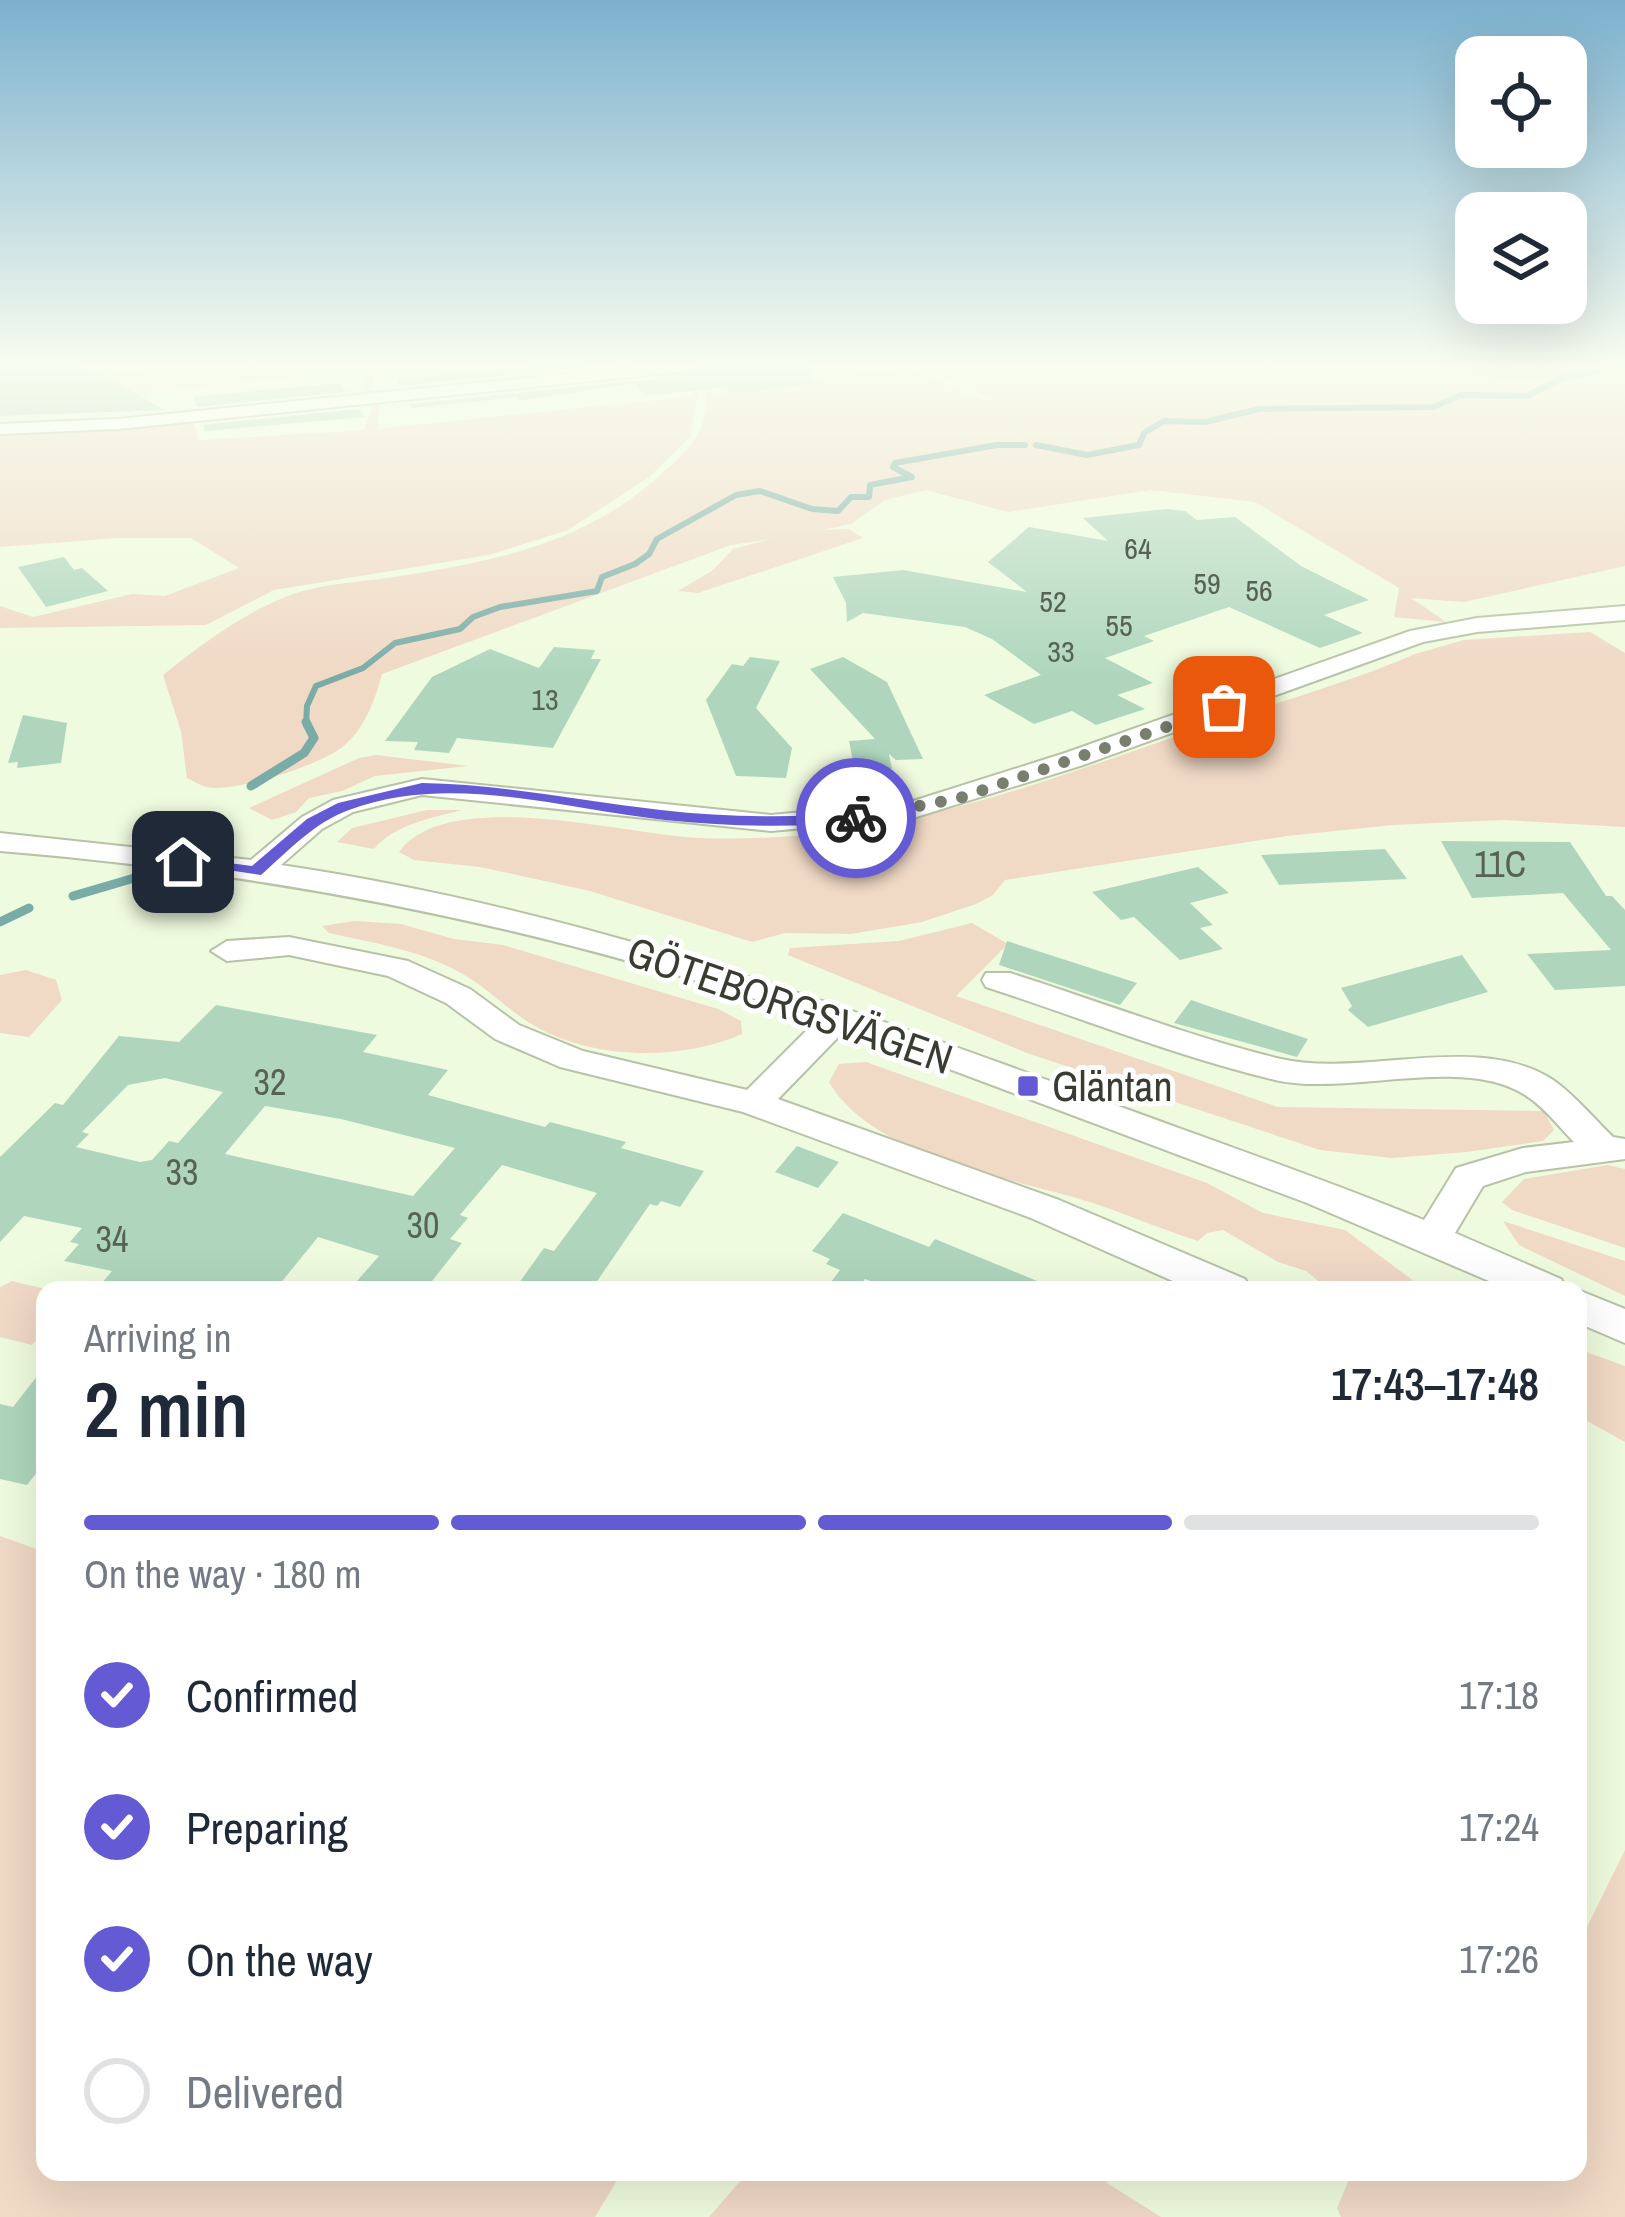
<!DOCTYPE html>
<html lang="en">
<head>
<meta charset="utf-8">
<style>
	:root { --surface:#fff; --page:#f6f6f7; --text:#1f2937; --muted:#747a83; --line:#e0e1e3; --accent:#645bd4 }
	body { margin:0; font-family:"Archivo Narrow",sans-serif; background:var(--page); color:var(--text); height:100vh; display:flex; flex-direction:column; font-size:45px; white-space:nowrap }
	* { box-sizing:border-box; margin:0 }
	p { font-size:39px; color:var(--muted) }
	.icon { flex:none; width:66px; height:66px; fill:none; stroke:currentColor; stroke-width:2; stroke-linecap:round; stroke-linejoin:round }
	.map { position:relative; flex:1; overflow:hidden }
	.details { position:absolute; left:36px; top:1281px; width:1551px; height:900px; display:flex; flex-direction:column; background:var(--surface); border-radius:24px; box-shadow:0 12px 48px #0002 }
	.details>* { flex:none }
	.controls { position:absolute; left:1455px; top:36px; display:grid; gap:24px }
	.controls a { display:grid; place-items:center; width:132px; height:132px; border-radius:24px; background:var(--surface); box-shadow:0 12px 48px #0002; font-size:60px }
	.pin { position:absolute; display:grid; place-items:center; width:102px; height:102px; color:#fff; margin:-51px; border-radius:24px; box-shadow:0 6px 18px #0006 }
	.courier { position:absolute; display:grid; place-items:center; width:120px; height:120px; margin:-60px; border:9px solid #645bd4; border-radius:50%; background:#fff; color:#222; box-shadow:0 3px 15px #0007 }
	.summary em { font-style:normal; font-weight:600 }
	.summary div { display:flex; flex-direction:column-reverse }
	.summary { display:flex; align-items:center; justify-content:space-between; height:204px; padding:0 48px }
	h1 { font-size:78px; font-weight:600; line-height:90px }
	.bar { display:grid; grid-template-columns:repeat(4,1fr); gap:18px 12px; align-content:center; height:144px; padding:0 48px }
	.bar i { height:15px; border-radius:9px; background:var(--line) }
	.bar .on { background:var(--accent) }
	.bar p { grid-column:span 4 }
	ol { padding:0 48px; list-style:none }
	li { display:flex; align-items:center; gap:36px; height:132px }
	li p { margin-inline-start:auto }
	li .icon { padding:12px; border-radius:50%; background:var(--accent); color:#fff; stroke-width:4 }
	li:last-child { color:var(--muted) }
	li i { width:66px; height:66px; border:6px solid var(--line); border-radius:50% }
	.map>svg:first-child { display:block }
</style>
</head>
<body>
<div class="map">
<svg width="1625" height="2217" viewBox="0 0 1625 2217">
	<rect width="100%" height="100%" fill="#effbde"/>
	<path fill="#f0d9c5" d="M166 366H372L376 370 372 392 364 394 367 369 58 402 53 384Z
		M1625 366V566L1464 602 1411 598 1446 622 1394 617 1399 588 1255 502 1151 490 1008 512 926 490 885 500 851 524 822 530 849 529 863 538 698 593 678 591 713 570 733 549 771 539 731 545 382 674C375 700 364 731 341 748 316 766 245 789 214 788 205 788 195 782 187 778L181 731 163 675C203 643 247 610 296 593 324 584 357 582 387 578 489 562 579 547 658 477 701 439 713 426 701 367L715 393C784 385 866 364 933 378 956 383 972 404 994 399L939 375 942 371 936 367Z
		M693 368 698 395 690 437 649 477 568 530 489 555 274 590 206 625 0 628V606L33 617 132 594 165 596 239 568 191 538H118L0 547V431L192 419 199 440 354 431 364 430 375 400 381 399 377 429 693 396 685 369Z
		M1590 632 1625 653V827L1503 820 1392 825 1287 836 1005 880 993 895 976 904 922 922 851 934 785 933 752 942 590 891 480 867 414 860 399 852C448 785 626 835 698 838 884 845 1028 787 1200 728 1272 704 1345 684 1415 654L1464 640Z
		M376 755 468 766 375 776 342 791 309 798 296 812 272 820 249 808 359 758Z
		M427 810H462C432 818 395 824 374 849L337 842 352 828Z
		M354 921 401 924 454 939 503 945 718 1009 741 1021 742 1034C678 1062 588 1060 528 1022 505 1007 486 987 461 973 420 950 374 943 329 933L322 926Z
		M972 923 1008 944 956 996 1278 1107 1544 1111 1554 1130 1543 1141 1466 1152 1393 1158 1320 1150 1027 1053 788 955 790 948 899 941Z
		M26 970 56 980 62 1000 29 1037 0 1033V975Z
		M866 1062 1207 1183 1263 1213 1345 1230 1426 1290H1329L1306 1271 1278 1262 1223 1230 1207 1233 1198 1241C1163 1230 1129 1215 1093 1203 1015 1178 874 1159 829 1082L839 1064Z
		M1608 1165 1625 1169V1248L1512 1210 1502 1202 1524 1179Z
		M1503 1221 1625 1261V1296L1519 1245Z
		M12 1281 45 1289V1330L32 1345 0 1337V1287Z
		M1578 1349 1625 1366V1442L1578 1416Z
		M0 1536 45 1552V2172H622L595 2217H0Z
		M1625 1850V2217H1341L1337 2208 1352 2172H1578V1945Z
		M748 2172H1103L1107 2183 1161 2217H709Z"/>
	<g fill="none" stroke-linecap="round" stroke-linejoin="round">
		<path stroke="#7aaca7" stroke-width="6" d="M1036 445 1087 455 1139 445 1144 433 1164 421 1205 422 1259 409 1433 407 1461 395 1527 396 1560 379 1616 366
			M306 725 307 706 316 686 363 668 395 643 460 629 473 617 500 607 597 591 602 577 635 564 649 554 657 539 736 495 760 491 812 509 838 511 851 497H869L870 485 912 477 893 467 895 463 997 445H1025"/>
		<path stroke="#7aaca7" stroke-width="9" d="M251 786 304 753 314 738 306 722
			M73 896 148 874
			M0 922 29 908"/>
	</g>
	<path fill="#afd6bd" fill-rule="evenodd" d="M0 366H79L101 373 164 410 0 416Z
		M531 366H601L400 386 397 379Z
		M702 366H811L812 384 732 394 726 387 645 396 635 383 519 401 516 397 412 408 410 404 690 375Z
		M340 383 346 392 197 407 193 397Z
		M359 409 365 417 205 431 203 425Z
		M1166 509 1185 511 1197 520 1235 517 1301 566 1369 600 1324 615 1363 633 1320 648 1229 607 1144 636 1154 641 1105 658 1153 683 1117 695 1145 709 1096 725 1072 711 1034 724 984 695 1041 675 992 639 965 627 863 613 847 622 846 603 833 577 903 570 1027 592 988 562 1029 527 1108 541 1083 518Z
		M64 557 74 570 82 568 108 591 46 607 18 567Z
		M554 647 595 650 591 659H601L553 748 457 738 449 753 414 750 418 742 385 741 432 677 490 649 539 668Z
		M750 657 780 661 756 708 792 748 786 778 736 776 706 700 732 664 743 666Z
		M843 657 887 682 923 759 896 760 889 754 892 769 855 771 849 741 875 739 810 669Z
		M23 715 67 723 61 763 17 768 18 762 8 763Z
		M1441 841 1570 842 1606 896H1612L1625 910V986L1555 990 1527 954 1611 950 1563 893 1472 898Z
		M1385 849 1407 879 1279 885 1261 855Z
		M1198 867 1229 893 1190 903 1213 925 1200 928 1223 949 1180 960 1134 917 1121 920 1092 892Z
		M1007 941 1137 983 1120 1005 999 965Z
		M1462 955 1488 992 1368 1027 1348 1010 1352 1006 1341 988Z
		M1191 1000 1220 1010 1308 1039 1297 1057 1174 1023Z
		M216 1005 377 1035 363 1052 448 1070 428 1095 545 1127 550 1122 626 1142 621 1148 704 1171 680 1207 661 1201 657 1206 650 1204 591 1290H514L544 1248 554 1251 597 1193 502 1165 460 1215 468 1218 450 1239 462 1243 425 1290H349L379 1256 318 1237 275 1290H96L112 1271 64 1261 79 1244 70 1242 82 1228 24 1216 0 1242V1157L55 1103 63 1105 119 1036 179 1042ZM165 1078 223 1092 178 1143 169 1141 152 1160 140 1162 76 1147 89 1134 82 1132 128 1085ZM265 1106 341 1119 455 1148 413 1196 225 1154Z
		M797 1146 839 1162 818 1188 775 1172Z
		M843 1213 929 1247 935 1239 1059 1290H892L865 1279 857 1290H825L840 1270 826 1264 830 1259 812 1251Z
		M45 1366V1462L27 1485 0 1479V1404L13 1407Z"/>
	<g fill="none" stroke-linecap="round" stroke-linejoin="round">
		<defs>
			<path id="minor" d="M644 366H698L690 371 118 429 0 434V424L118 419Z
				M899 366H920L931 373 923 378Z
				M1625 606V620L1477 632 1423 642 1083 765 913 818 771 831 422 795 353 812 322 829 281 865C552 905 810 993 1066 1087 1185 1131 1306 1172 1424 1220L1456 1168 1523 1148 1574 1142C1559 1127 1545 1108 1528 1097 1466 1053 1349 1097 1275 1080 1178 1057 1082 1018 986 987L982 980 986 973H1010C1099 1001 1190 1037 1281 1059 1364 1078 1478 1031 1553 1080 1575 1095 1594 1119 1613 1137L1625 1139V1159L1526 1172 1483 1186 1455 1233 1561 1279 1567 1290H1510L1307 1203 845 1030 778 1099 1059 1200 1245 1279 1251 1290H1193L1031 1218 743 1112 560 1067 495 1039 446 1003 388 976 289 955 227 961 211 951 227 941 289 937 408 961 470 989 519 1025 583 1051 747 1090 817 1020C550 927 281 874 0 851V833L251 860 302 817 333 800 422 779 771 815 910 802 1065 753 1410 631 1477 618Z
				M1577 1290H1578L1625 1309V1343L1578 1323Z"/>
		</defs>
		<use href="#minor" stroke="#b7c2a7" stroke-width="4"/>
		<use href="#minor" fill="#fff" fill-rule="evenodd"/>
	</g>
	<linearGradient id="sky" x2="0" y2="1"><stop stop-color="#7cb1ce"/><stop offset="0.54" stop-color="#f8fdf0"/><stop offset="1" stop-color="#f8fdf0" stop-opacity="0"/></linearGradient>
	<rect width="1625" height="676" fill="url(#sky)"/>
	<path fill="#645bd4" d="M422 783C502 784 581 801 661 810 727 818 791 817 856 814L864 818 856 823C792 827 729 827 665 820 561 809 451 772 349 810 315 822 288 851 261 875L175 862 183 857 252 866 307 819 338 803Z"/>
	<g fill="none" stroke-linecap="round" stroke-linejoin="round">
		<path stroke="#787f6e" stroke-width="12" stroke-dasharray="0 21.6" d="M856 818 960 798 1224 707"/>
	</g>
	<rect fill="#645bd4" stroke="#fff" stroke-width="4.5" x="1016" y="1074" width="24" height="24" rx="6"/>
	<g text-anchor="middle" stroke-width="10" stroke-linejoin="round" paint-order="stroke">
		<g font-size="30" fill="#566254">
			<text x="1138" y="559">64</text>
			<text x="1207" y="594">59</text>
			<text x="1259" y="601">56</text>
			<text x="1053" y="612">52</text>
			<text x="1119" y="636">55</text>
			<text x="1061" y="662">33</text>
			<text x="545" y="710">13</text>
		</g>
		<g font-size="36" fill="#566254">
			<text x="1500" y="877">11C</text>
			<text x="270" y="1095">32</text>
			<text x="182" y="1185">33</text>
			<text x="423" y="1238">30</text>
			<text x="112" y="1252">34</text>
		</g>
		<g font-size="42" fill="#383c31" stroke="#fff">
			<text transform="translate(790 1005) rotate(19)" y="15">GÖTEBORGSVÄGEN</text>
		</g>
		<g font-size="42" fill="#383c31" stroke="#fff" text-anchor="start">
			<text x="1052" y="1101">Gläntan</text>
		</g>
	</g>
</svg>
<div class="controls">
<a><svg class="icon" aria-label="locate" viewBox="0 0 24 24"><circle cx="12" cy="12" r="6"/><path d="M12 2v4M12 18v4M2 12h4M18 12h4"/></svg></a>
<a><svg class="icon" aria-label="layers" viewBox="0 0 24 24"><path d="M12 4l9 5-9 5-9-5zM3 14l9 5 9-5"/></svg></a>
</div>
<div class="pin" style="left:1224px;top:707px;background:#ea580c"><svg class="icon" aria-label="bag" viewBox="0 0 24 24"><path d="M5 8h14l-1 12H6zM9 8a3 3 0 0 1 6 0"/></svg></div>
<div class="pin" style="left:183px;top:862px;background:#1f2937"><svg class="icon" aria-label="home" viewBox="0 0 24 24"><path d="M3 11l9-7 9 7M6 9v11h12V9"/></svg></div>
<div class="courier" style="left:856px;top:818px"><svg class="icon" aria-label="bike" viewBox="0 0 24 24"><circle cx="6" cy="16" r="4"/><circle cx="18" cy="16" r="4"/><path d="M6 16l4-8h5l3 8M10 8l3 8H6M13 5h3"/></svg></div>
<section class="details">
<div class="summary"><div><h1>2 min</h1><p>Arriving in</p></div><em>17:43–17:48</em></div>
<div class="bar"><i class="on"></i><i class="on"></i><i class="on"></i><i></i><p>On the way · 180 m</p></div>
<ol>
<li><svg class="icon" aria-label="check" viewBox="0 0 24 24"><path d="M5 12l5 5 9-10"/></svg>Confirmed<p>17:18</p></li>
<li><svg class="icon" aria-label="check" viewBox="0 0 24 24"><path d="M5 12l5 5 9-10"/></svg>Preparing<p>17:24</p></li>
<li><svg class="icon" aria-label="check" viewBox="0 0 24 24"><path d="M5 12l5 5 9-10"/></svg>On the way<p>17:26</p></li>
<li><i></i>Delivered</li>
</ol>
</section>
</div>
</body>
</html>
